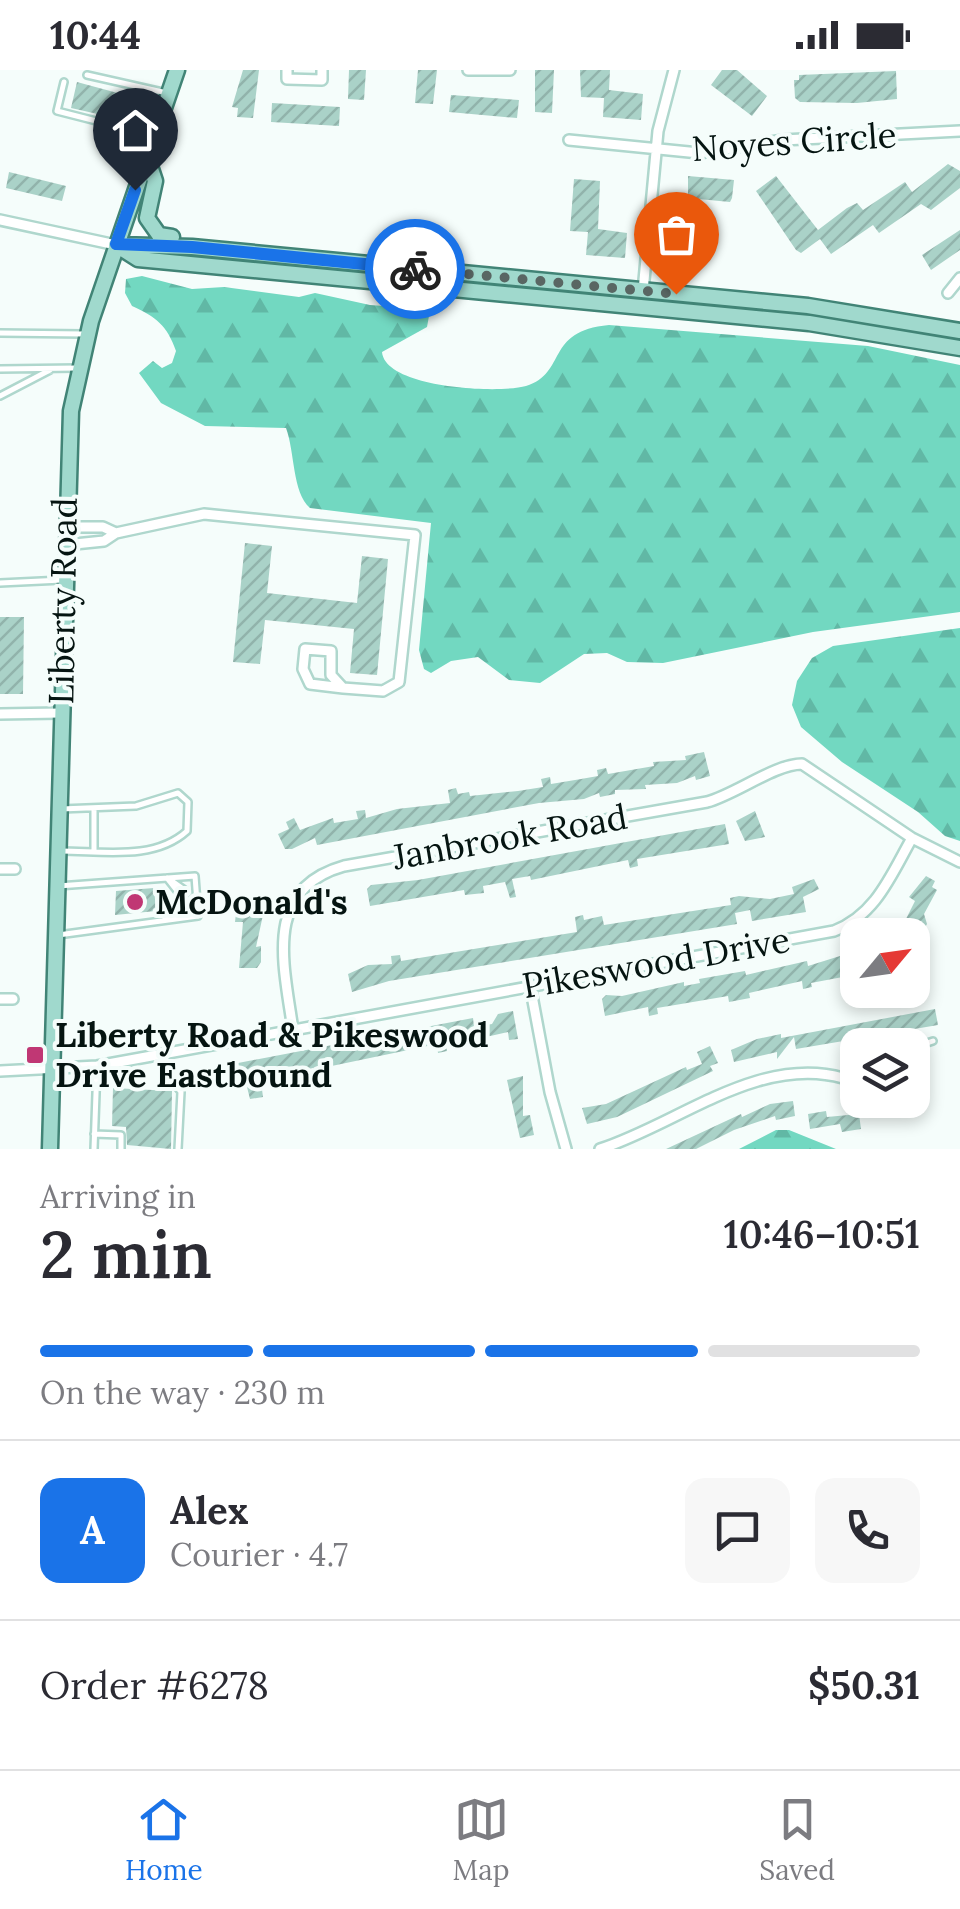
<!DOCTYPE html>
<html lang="en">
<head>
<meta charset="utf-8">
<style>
	:root { --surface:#fff; --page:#f7f7f7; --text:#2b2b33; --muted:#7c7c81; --line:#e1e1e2; --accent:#1a73e8 }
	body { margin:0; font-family:Lora,serif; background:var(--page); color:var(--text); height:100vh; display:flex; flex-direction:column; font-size:38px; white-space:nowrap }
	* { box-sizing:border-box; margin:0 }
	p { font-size:32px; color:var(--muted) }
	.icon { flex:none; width:55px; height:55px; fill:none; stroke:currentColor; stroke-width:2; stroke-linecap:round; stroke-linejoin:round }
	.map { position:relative; height:1079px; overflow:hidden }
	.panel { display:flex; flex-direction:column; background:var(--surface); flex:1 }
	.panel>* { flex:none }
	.needle { width:65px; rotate:61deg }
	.buttons { position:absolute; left:840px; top:848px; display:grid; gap:20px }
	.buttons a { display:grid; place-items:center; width:90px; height:90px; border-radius:20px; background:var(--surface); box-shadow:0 5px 15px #0003; font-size:50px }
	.pin { position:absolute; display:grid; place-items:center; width:85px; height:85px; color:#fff; margin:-102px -42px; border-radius:50% 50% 50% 0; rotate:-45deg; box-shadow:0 0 10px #0007 }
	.pin .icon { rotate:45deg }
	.courier { position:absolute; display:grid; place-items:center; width:100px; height:100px; margin:-50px; border:8px solid #1a73e8; border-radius:50%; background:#fff; color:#222; box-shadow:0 2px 12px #0007 }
	.overview em { font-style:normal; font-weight:600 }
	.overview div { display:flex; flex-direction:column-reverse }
	.overview { display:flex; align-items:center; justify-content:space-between; height:170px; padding:0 40px }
	h1 { font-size:65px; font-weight:600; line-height:75px }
	.bar { display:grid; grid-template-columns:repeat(4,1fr); gap:15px 10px; align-content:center; height:120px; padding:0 40px }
	.bar i { height:12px; border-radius:8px; background:var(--line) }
	.bar .selected { background:var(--accent) }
	.bar p { grid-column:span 4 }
	.line { display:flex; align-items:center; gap:25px; padding:0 40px; border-top:2px solid var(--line) }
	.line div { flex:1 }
	.round { display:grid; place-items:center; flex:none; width:105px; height:105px; border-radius:20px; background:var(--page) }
	.status { display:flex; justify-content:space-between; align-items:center; height:70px; padding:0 50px; background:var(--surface); direction:ltr }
	.status svg { height:28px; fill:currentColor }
	.tabs { display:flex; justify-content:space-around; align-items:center; height:140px; border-top:2px solid var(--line); background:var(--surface); font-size:28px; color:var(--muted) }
	.tabs a { display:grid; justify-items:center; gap:5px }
	.tabs .selected { color:var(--accent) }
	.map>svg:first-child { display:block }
</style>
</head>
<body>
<div class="status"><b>10:44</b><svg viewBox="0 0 49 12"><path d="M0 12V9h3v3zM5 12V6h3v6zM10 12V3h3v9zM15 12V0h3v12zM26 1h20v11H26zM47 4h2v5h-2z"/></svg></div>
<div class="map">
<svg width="960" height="1079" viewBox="0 0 960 1079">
	<defs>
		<pattern id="forest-firs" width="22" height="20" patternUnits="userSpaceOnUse" patternTransform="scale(2.5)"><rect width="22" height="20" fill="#72d8c1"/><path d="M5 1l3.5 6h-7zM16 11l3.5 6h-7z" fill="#61b8a5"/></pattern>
		<pattern id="building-hatch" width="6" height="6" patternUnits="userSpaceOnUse" patternTransform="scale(2.5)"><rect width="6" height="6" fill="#aad2c8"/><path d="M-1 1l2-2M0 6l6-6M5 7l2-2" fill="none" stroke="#91b3ab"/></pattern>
	</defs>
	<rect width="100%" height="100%" fill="#f5fdfb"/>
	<path fill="url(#forest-firs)" d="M142 206 192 219 224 217 299 227 315 223 370 235 411 238 429 246 427 257 382 282C385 318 498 324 526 316 568 303 544 261 609 255L868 276 960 295V542L813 562 663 593 627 592 607 583 584 584 540 613 509 610 478 587 451 591 431 603 424 599 419 580 431 453 310 438C292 422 295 382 286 358L205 356 161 333 139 303 153 291 162 298 172 293 176 281C167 255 156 247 132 236L125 223 126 209Z
		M960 558V771L945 766 918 742 842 692 801 657 792 635 797 611 812 588 833 576Z
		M776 1060H789L836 1079H739Z"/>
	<path fill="url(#building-hatch)" d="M243 0H259L253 48 237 47 238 38 232 37Z
		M349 0H366L364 30 348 29Z
		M418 0H437L433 34 415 33Z
		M535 0H554L552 43 535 42Z
		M580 0H610L609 20 643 24 641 50 603 47 604 28 581 27Z
		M722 0H737L767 26 752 46 711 15Z
		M896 1 897 29 857 33 800 32 795 28 794 10H799V5Z
		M77 12 125 25 120 49 71 38Z
		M451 25 519 30 517 48 449 42Z
		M272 33 340 37 339 56 271 52Z
		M948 94 960 101V118L931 140 921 134 879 163 873 155 831 184 820 169 801 183 796 180 756 121 776 106 818 160 847 138 857 133 863 140 905 112 912 122Z
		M9 102 66 116 62 131 6 118Z
		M688 106 734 110 732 128 730 132 688 128Z
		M574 109 600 111 598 159 627 163 625 188 586 185 588 162 570 161Z
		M960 160V180L931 200 922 185Z
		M245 473 272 476 267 523 357 533 362 486 388 489 377 605 350 603 354 559 265 550 260 594 233 592Z
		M0 547H24L23 624H0Z
		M704 682 710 706 696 710 695 706 677 713 645 715 646 719 615 720V724L600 727 599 723 584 729 539 733 317 775 315 768 292 779H285L278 764 289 759 286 752 294 748 300 760 333 748 334 753 358 749 356 741 365 740 366 748 397 739 450 733 448 720 456 718 458 724 469 722 470 726 518 721 543 717 541 709 550 707 551 714 581 709 598 706 597 700 606 698 608 704 654 696 653 692 686 690 685 686Z
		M755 741 765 767 745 771 736 751Z
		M725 754 729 774 637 789 638 796 630 798 628 790 531 810 530 806 512 809 516 827 510 828 505 812 483 816 484 823 465 825 464 820 370 836 367 819 371 815 418 810Z
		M926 806 935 811 932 817 937 820 924 844 927 854 921 864 928 868 912 897V865H898L915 831 909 827Z
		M814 809 819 819 803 827 806 842 752 851 750 840 735 843 737 854 389 911 352 922 348 904 368 895 392 894 391 886 400 885 401 891 577 862 575 847 583 845 584 850 602 846 604 855 731 835 730 828 739 826 770 829 794 824 792 817Z
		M154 818 156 841 115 845 116 821Z
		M236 843 263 845 256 877 261 876V892L257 898H239L243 852H235Z
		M840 886 848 906 811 913 812 917 803 919 802 911 749 923 750 928 729 932 728 926 687 933 657 938 658 944 649 946 648 937 605 946 602 929 606 925 622 926 684 912V916L700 913 699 909 745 901 746 905 807 891 808 896Z
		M935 939 938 955 796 979 794 967 777 989V982L734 992 731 980 757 969 781 964V968Z
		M513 941 518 969 509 970 508 962 446 976 447 981 438 983 437 974 322 998 324 1004 314 1006 313 998 291 1003 293 1010 261 1012 263 1027 250 1029 247 1017 239 1019 238 1010 232 1012 233 994 473 948 474 957 492 954 498 944Z
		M710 976 718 993 710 996 713 1001 617 1047 587 1054 582 1038 606 1034 686 997 687 1000 702 994 697 982Z
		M523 1006V1046L530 1045 534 1065 520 1068 507 1010Z
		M113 1018 172 1021 171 1079 127 1075 126 1057 112 1056Z
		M793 1031 795 1046 776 1050 775 1046 734 1060 696 1079H666L741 1044 742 1047 770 1034Z
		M826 1041 827 1047 859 1044 861 1059 842 1062 840 1054 810 1059 808 1044Z"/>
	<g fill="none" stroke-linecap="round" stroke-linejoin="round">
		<defs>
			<path id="service" d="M87 5 167 23
				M64 12 57 41 151 65
				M0 263 84 264
				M0 299 77 298
				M0 326 50 300
				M0 513 62 510
				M61 781C103 781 154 791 187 761L188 732 178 723 136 736 61 739
				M94 781V739
				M169 809 186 821 185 835 179 840
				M58 816 195 806 198 846 58 865
				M164 850 178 841V822L167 808
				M912 978 933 971
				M165 984 168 1005 181 1022 178 1079
				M843 1008 858 999
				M94 1064 121 1065V1079
				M94 1079 97 996"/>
			<path id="minor" d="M287 0V9L322 10V0
				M468 0H510
				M569 70 699 83 783 70 960 61
				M0 150 116 175
				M643 221 658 61 674 0
				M948 223 960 208
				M65 457H103L116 463
				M65 475 104 471 116 463 204 444 415 465 399 612 383 621 343 618 331 605V581L305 579 303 599 310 614 343 618
				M0 644 60 643
				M0 799H15
				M530 915 550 1022 566 1079
				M0 929H13
				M293 960C284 895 262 819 344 796L707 732C736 724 775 694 802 694L912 768 960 792
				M0 1001 97 996 834 861C876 845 891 805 912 768
				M600 1079C676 1055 759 984 843 1008"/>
			<path id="primary" d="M147 87 155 111 147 148 159 165 172 167
				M116 175 138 189 809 253 960 278
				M117 175 192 177 808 236 960 261
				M50 1079 71 341 91 251 177 0"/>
		</defs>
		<use href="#service" stroke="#afd7cd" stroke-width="10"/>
		<use href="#minor" stroke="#afd7cd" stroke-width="14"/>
		<use href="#primary" stroke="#418476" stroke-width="19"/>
		<use href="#service" stroke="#fff" stroke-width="5"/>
		<use href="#minor" stroke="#fff" stroke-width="9"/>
		<use href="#primary" stroke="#a0d9cd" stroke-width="14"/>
	</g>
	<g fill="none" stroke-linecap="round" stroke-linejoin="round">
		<path stroke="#596663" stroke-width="10" stroke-dasharray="0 18" d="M415 199 676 224"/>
		<path stroke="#1a73e8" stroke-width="12" d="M135 120 116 174 192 177 415 199"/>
	</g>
	<g fill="#c03774" stroke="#f5fdfb" stroke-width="4">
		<circle cx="135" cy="832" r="10"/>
		<rect x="25" y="975" width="20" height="20" rx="5"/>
	</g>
	<g text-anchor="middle" stroke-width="8" stroke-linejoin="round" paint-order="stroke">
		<g font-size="35" fill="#051411" stroke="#f5fdfb">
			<text transform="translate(794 72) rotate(-4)" y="12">Noyes Circle</text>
			<text transform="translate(63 531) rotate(-89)" y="12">Liberty Road</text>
			<text transform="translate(510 767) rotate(-10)" y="12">Janbrook Road</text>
			<text transform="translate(656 893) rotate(-10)" y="12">Pikeswood Drive</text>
		</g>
		<g font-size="35" font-weight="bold" fill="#051411" stroke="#f5fdfb" text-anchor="start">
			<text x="155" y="844">McDonald's</text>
			<text x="55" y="977">Liberty Road &amp; Pikeswood<tspan x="55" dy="40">Drive Eastbound</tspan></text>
		</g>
	</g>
</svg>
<div class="buttons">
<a><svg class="needle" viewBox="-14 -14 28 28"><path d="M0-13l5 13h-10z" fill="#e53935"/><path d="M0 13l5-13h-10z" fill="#7c7c81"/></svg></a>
<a><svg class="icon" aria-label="layers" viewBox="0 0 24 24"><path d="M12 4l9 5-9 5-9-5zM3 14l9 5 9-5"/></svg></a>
</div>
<div class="pin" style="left:676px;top:224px;background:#ea580c"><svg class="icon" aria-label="bag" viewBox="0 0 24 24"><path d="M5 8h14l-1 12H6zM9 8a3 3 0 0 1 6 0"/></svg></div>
<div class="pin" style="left:135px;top:120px;background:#1f2937"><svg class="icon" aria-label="home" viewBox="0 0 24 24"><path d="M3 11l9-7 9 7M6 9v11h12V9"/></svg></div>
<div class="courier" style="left:415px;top:199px"><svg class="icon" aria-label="bike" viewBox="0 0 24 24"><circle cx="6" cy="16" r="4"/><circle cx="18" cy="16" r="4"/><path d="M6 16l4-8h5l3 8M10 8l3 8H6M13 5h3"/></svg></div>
</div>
<section class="panel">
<div class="overview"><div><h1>2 min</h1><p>Arriving in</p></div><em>10:46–10:51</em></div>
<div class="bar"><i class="selected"></i><i class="selected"></i><i class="selected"></i><i></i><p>On the way · 230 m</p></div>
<div class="line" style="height:180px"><b class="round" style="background:var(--accent);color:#fff">A</b><div><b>Alex</b><p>Courier · 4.7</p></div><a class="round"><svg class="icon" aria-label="chat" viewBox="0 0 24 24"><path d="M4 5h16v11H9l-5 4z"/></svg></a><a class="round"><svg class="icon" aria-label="phone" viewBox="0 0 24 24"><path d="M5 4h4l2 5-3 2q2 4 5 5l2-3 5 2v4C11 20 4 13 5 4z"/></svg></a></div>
<div class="line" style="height:130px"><div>Order #6278</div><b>$50.31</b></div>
</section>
<nav class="tabs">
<a class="selected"><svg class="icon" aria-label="home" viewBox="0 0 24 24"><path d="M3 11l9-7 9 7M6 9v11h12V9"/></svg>Home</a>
<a><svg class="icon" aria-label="map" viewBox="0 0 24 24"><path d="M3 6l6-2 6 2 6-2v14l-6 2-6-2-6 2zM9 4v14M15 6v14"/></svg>Map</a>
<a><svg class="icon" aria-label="saved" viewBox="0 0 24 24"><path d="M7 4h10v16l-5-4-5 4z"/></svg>Saved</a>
</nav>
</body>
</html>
